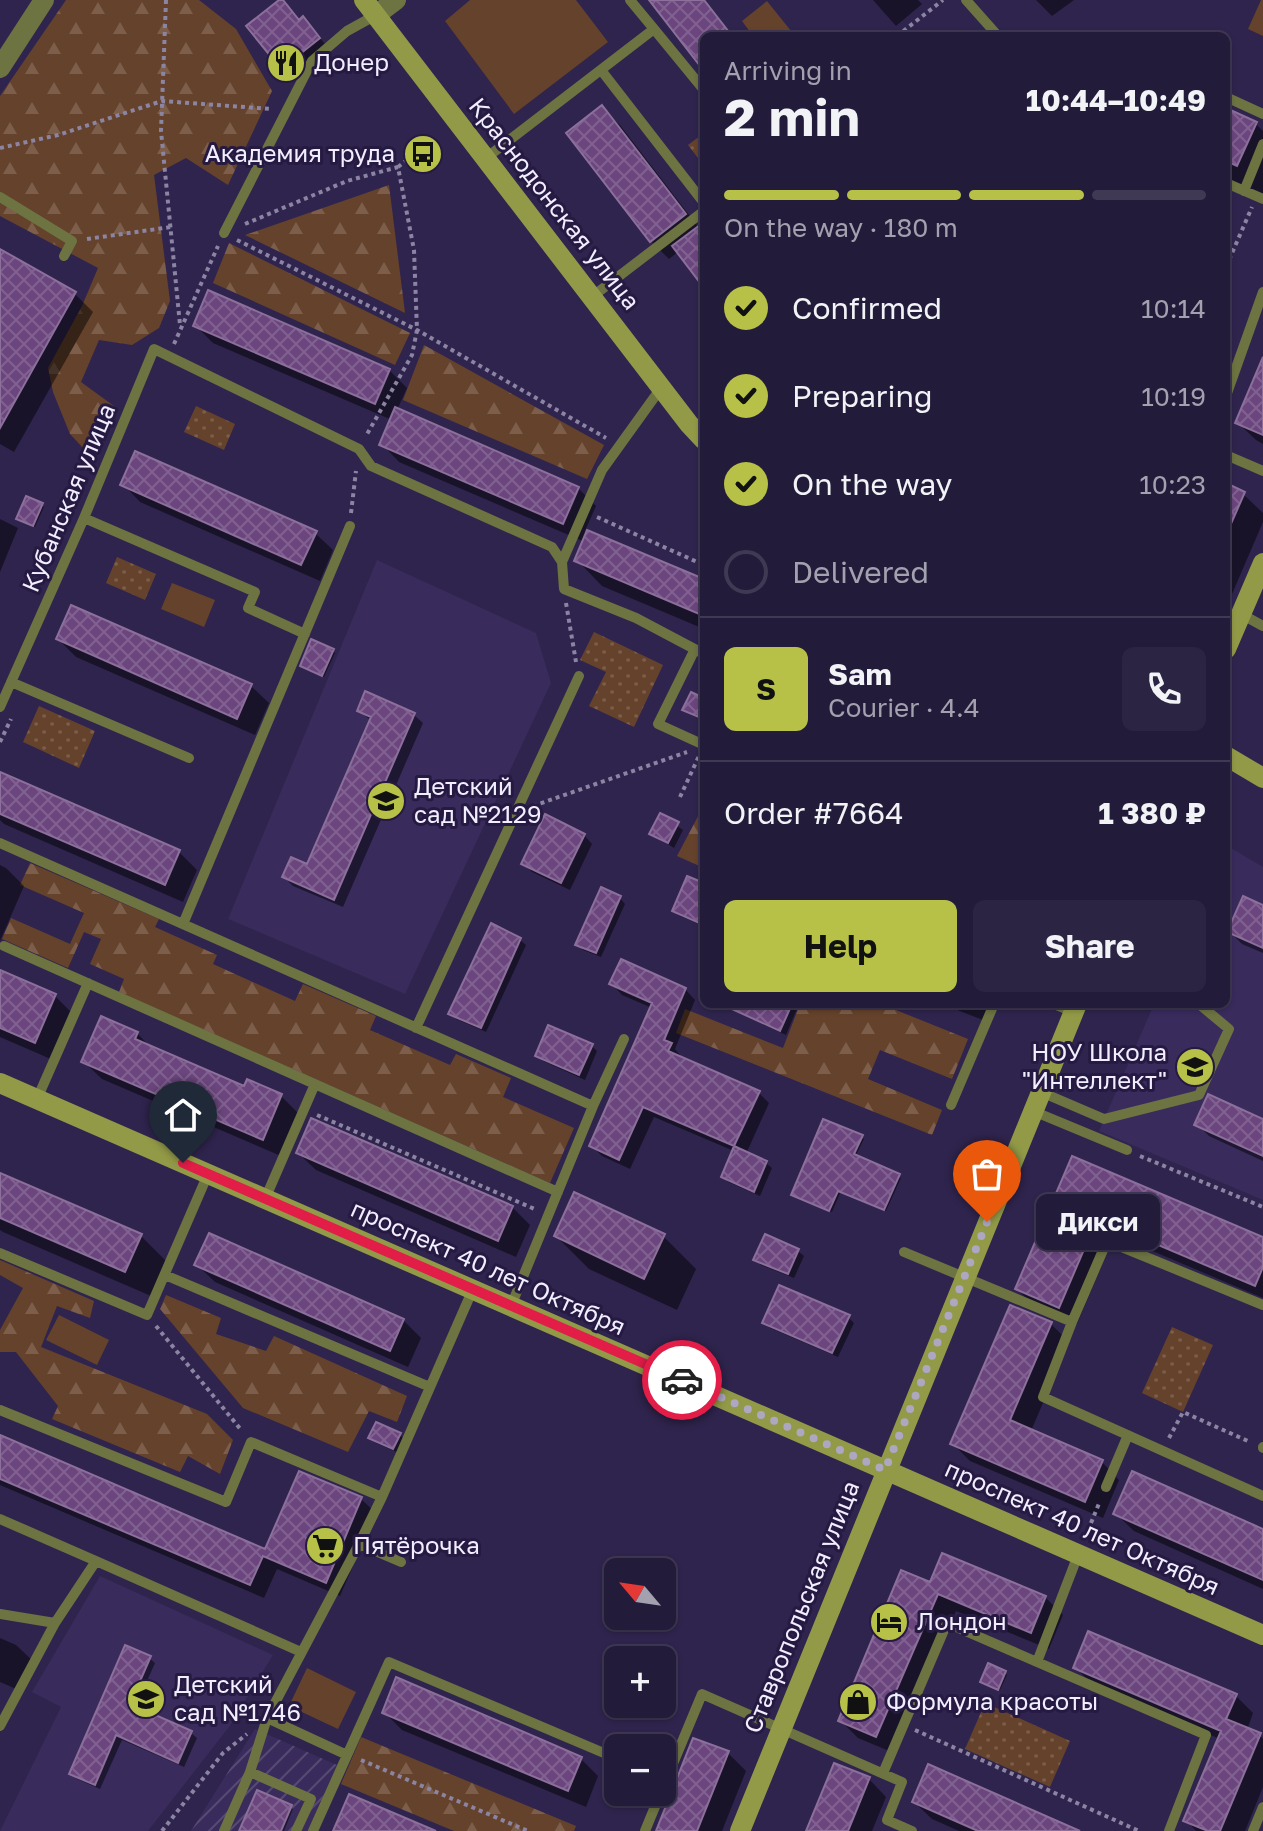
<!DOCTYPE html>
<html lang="en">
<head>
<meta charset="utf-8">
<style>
	:root { --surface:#231b3a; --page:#2b2442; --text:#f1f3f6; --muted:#a3a1af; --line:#403954; --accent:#b7c148 }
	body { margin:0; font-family:"Golos Text",sans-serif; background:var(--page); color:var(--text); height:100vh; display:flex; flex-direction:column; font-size:30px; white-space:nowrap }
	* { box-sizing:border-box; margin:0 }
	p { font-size:26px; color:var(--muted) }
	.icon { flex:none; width:44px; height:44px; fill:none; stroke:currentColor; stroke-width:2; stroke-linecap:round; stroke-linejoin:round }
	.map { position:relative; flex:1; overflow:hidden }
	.panel { position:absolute; left:700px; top:32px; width:530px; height:976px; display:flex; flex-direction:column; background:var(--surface); border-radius:12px; box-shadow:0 2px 6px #0004,0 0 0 2px var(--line) }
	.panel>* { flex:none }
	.needle { width:52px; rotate:299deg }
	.fabs { position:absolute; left:604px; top:1558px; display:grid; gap:16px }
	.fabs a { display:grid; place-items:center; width:72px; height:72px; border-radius:12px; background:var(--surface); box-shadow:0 2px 6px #0004,0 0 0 2px var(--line); font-size:40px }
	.pin { position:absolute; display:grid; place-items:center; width:68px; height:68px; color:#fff; margin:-82px -34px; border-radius:50% 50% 50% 0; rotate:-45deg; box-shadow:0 0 8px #0007 }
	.pin .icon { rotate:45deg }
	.courier { position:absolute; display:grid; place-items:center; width:80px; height:80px; margin:-40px; border:6px solid #e11d48; border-radius:50%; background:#fff; color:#222; box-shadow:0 2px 10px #0007 }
	.bubble { position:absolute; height:56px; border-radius:12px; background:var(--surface); box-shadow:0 2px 6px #0004,0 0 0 2px var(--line); font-size:26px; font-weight:700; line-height:56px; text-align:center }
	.overview em { font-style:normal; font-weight:700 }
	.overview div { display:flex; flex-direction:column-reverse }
	.overview { display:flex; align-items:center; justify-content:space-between; height:136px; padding:0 24px }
	h1 { font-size:52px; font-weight:700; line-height:60px }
	.bar { display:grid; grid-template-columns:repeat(4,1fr); gap:12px 8px; align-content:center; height:96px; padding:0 24px }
	.bar i { height:10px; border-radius:6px; background:var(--line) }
	.bar .current { background:var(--accent) }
	.bar p { grid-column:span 4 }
	.line { display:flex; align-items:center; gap:20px; padding:0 24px; border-top:2px solid var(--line) }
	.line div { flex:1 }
	.round { display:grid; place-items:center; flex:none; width:84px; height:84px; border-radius:12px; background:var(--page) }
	ol { padding:0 24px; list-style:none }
	li { display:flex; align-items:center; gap:24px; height:88px }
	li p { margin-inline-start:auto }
	li .icon { padding:8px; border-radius:50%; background:var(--accent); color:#111; stroke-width:4 }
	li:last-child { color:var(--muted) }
	li i { width:44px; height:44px; border:4px solid var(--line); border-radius:50% }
	.cta { display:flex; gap:16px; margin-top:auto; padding:16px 24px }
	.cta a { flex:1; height:92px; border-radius:12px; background:var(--accent); color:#111; font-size:32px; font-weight:700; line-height:92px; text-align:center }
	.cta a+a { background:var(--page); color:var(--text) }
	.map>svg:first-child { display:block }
</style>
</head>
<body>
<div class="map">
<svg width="1263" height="1831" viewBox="0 0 1263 1831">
	<defs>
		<pattern id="industrial-furrows" width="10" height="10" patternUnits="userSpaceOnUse" patternTransform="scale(2)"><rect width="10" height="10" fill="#392b5c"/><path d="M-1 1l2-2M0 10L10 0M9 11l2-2" fill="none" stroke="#564a74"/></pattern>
		<pattern id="forest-firs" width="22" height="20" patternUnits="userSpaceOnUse" patternTransform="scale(2)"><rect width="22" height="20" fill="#65422b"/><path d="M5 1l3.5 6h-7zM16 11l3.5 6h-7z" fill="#7c5e4b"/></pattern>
		<pattern id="park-dots" width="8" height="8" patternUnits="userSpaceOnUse" patternTransform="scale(2)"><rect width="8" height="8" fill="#65422b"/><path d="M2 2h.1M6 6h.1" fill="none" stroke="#7c5e4b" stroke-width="1.8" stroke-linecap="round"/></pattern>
		<pattern id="building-cross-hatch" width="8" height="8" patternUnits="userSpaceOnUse" patternTransform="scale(2)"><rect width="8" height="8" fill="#6b467e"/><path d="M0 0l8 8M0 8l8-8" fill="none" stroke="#816191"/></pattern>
	</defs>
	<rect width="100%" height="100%" fill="#2f244d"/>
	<path fill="#392b5c" d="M377 560 536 633 551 683 405 994 228 919Z
		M1226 845 1263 867V1200L1099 1131 1154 1004H1226Z
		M100 1576 273 1655 229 1727 148 1831H0L61 1707 32 1692Z"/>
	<path fill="url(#industrial-furrows)" d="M255 1729 337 1765 308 1831H191Z"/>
	<path fill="#65422b" d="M470 0H576L608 42 514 114 445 21Z
		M1261 0H1263V36L1248 29Z
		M767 1 795 36H753L742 21Z
		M172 583 215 600 204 627 161 609Z
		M59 1315 109 1340 97 1365 46 1340Z
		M307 1668 356 1692 338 1729 289 1706Z"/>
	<path fill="url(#forest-firs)" d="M66 0H199L236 29 272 91 228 185 186 158 154 175 170 301 159 328 132 345 99 340 81 382 118 409 96 451 85 450 70 434 53 392 48 368 82 306 98 268 0 216V96Z
		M389 185 405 313 245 235Z
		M229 243 410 333 395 365 213 283Z
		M424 345 604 445 587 479 403 400Z
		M704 805V868L677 856Z
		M30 863 159 919 155 927 217 955 213 964 295 1001 303 984 376 1016 370 1030 450 1065 456 1054 511 1078 503 1097 574 1128 550 1183 119 992 124 979 90 964 101 939 84 932 68 968 2 939 11 918 70 944 84 913 20 885Z
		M800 1004H881L968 1039 952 1079 880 1050 868 1079 942 1110 932 1135 676 1033 685 1009 783 1048Z
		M0 1260 94 1301 90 1318 57 1306 41 1347 207 1414 233 1440 220 1474 188 1456 180 1472 52 1419 58 1406 16 1352H0V1330L23 1288 0 1275Z
		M166 1295 221 1318 216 1334 266 1351 274 1336 407 1396 397 1422 369 1411 348 1452 243 1408 160 1309Z
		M361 1737 576 1826 574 1831H454L341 1784Z"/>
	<path fill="url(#park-dots)" d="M704 133V166L688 145Z
		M196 406 235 424 224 450 184 432Z
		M117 557 156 574 145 600 106 583Z
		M594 632 663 665 634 727 589 706 606 672 580 660Z
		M39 706 95 731 79 768 23 742Z
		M1172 1327 1213 1345 1183 1412 1142 1393Z
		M985 1703 1070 1741 1050 1787 965 1749Z"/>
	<path fill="#0007" d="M873 0H918L922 4 896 26Z
		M1036 0H1074L1052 16Z
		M300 22 312 28 328 48 291 77 249 26Z
		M602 108 620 125 699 228 704 224V285L679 251 669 259 651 241 569 134Z
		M1226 110 1256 124 1263 131V194L1226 177Z
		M0 252 75 294 93 312 14 452 0 444Z
		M195 325 389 370 407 388 397 410 578 488 596 506 585 531 704 582V629L602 586 577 560 585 542 399 462 382 444 392 420 213 343Z
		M1263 361V444L1256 440 1238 423Z
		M123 484 315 533 333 550 320 581 140 502Z
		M1226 485 1243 494 1263 513V522L1226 608Z
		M41 505 44 507 35 527 18 519Z
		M0 519 18 528 0 572Z
		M58 639 251 686 269 703 255 735 76 657Z
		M333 651 335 653 324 677 304 668Z
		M359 710 414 715 423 723 343 907 293 886 284 877 308 867 371 721Z
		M0 774 179 852 197 870 183 902 4 824 0 820Z
		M661 815 683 830 674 848 651 833Z
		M584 835 592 844 570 890 532 872 523 863Z
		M0 865 6 868 24 886 0 941Z
		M704 885V926L680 916 674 911Z
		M620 898 625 904 601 957 583 950 578 944Z
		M1263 908V953L1242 944 1230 932Z
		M520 940 526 945 486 1032 456 1019 451 1013Z
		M0 972 55 996 73 1014 53 1060 0 1037Z
		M612 984 685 989 695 1000 675 1049 681 1056 680 1058 758 1092 769 1103 746 1154 766 1163 772 1168 760 1196 728 1182 723 1176 734 1151 654 1117 630 1169 602 1156 591 1145 652 1008 622 995Z
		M742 1004H799L786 1035 745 1016 739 1011Z
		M942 1004H996L988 1022Z
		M137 1033 152 1049 245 1089 281 1096 299 1114 281 1156 102 1079 84 1062Z
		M592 1046 597 1051 585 1080 543 1061 537 1056Z
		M1263 1121V1161L1209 1136 1197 1124Z
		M861 1137 864 1139 855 1157 901 1178 886 1211 841 1191 832 1212 795 1197Z
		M298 1153 512 1207 530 1225 516 1257 316 1170Z
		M1073 1158 1263 1239V1298L1115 1235 1077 1324 1035 1307 1017 1289Z
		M0 1175 141 1236 166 1261 151 1296 3 1232 0 1230Z
		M556 1236H663L696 1269 677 1310 589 1269Z
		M798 1251 804 1256 794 1278 761 1265 756 1259Z
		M197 1265 403 1320 421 1338 408 1367 215 1282Z
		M1011 1307 1051 1324 1069 1342 1031 1431 1102 1462 1119 1480 1103 1518 970 1461 952 1443Z
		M848 1317 854 1323 838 1357 770 1328 765 1323Z
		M400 1435 405 1440 399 1453 376 1443 371 1437Z
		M0 1438 266 1552 300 1474 361 1499 376 1513 340 1596 277 1569 264 1598 0 1485Z
		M1116 1514 1263 1531V1589L1134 1531Z
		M931 1585 1045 1597 1063 1615 1049 1649 956 1611 894 1753 858 1738 840 1720Z
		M0 1638 16 1645 34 1662 21 1691 0 1682Z
		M149 1658 155 1663 135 1708 191 1733 197 1738 184 1767 122 1740 100 1789 77 1779 71 1773Z
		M1075 1667 1236 1696 1253 1713 1247 1730 1263 1738V1787L1245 1831H1196L1186 1820 1220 1739 1093 1685Z
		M1005 1672 1007 1675 1000 1690 984 1684Z
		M384 1712 581 1759 598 1776 586 1807 402 1730Z
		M728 1753 746 1771 722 1831H658Z
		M869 1779 886 1797 872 1831H808Z
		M914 1802 1075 1831H959L932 1819Z
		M291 1807 293 1809 284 1831H241Z"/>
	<path fill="url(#building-cross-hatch)" stroke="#8c6f9b" stroke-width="2" d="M279 0H283L299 20 303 16 320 38 281 69 246 26Z
		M649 0H704L732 36H704V71Z
		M602 105 686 214 650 242 566 133Z
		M1226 108 1257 122 1237 166 1226 161Z
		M704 222V288L672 246Z
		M0 249 76 292 0 428Z
		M208 290 390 369 375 404 193 326Z
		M1263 357V435L1235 423Z
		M395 407 579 487 563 524 379 445Z
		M135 451 317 531 301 565 120 485Z
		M1226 483 1245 492 1226 535Z
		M26 496 43 503 33 526 16 519Z
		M587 530 704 579V616L574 561Z
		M71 605 252 684 237 719 56 639Z
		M311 639 334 649 322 676 300 666Z
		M365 691 415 713 334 900 282 877 291 857 307 864 371 717 357 711Z
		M691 692 704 698V706L699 717 682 710Z
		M0 772 180 850 165 885 0 814Z
		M660 813 679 822 668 843 649 834Z
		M545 814 585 834 561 883 521 864Z
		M687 876 704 883V925L672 911Z
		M601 887 621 896 596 953 575 945Z
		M1243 896 1263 905V948L1227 932Z
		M491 923 521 938 481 1028 448 1014Z
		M621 959 686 988 664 1040 672 1043 668 1051 760 1091 734 1146 643 1107 619 1160 589 1146 652 1003 609 984Z
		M0 970 56 994 35 1043 0 1028Z
		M721 1004H792L780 1031Z
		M101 1016 138 1032 135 1039 244 1086 247 1079 282 1094 263 1140 81 1062Z
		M548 1025 593 1044 579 1075 535 1056Z
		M1208 1094 1263 1119V1156L1194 1125Z
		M311 1118 513 1206 498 1241 296 1153Z
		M823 1119 863 1135 854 1154 900 1174 884 1210 838 1191 829 1211 791 1195Z
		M734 1146 767 1161 754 1192 721 1177Z
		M1072 1156 1263 1237V1267L1255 1286 1097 1219 1059 1308 1015 1289Z
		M0 1173 142 1234 125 1272 0 1218Z
		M574 1192 665 1234 644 1279 554 1236Z
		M209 1233 404 1319 390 1351 194 1265Z
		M765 1234 799 1249 788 1274 753 1260Z
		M779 1285 850 1315 832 1353 762 1323Z
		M1010 1305 1052 1322 1010 1420 1103 1460 1085 1502 950 1444Z
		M376 1422 401 1433 393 1449 368 1438Z
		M0 1435 265 1549 299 1471 362 1497 326 1583 263 1556 250 1585 0 1479Z
		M1132 1471 1263 1529V1580L1113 1514Z
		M942 1553 1046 1596 1031 1633 938 1594 876 1737 838 1721 901 1570 930 1582Z
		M1088 1631 1237 1694 1226 1719 1261 1733 1220 1831H1208L1183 1821 1221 1731 1073 1668Z
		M125 1645 151 1656 130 1704 192 1731 178 1763 116 1735 95 1785 69 1774Z
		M988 1663 1006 1671 998 1690 980 1682Z
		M396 1677 582 1757 568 1791 382 1713Z
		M693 1738 729 1751 697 1831H656Z
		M834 1763 870 1777 848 1831H806Z
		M928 1764 1080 1831H978L912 1802Z
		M257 1790 292 1805 281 1831H239Z
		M349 1794 436 1831H333Z"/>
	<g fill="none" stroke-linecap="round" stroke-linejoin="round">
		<path stroke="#8b84a2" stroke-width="4" stroke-dasharray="4 4" stroke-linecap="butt" d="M166 0 161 131 180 325
			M897 36 943 0
			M0 148 58 135 162 101 271 109
			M398 167 427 144
			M245 224 347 181 398 167 414 250 417 330 412 355 366 436
			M87 239 171 227
			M237 240 417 330 606 438
			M1226 267 1252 207
			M174 344 218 246
			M351 513 356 471
			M597 517 704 565
			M566 603 576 662
			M0 742 11 719
			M680 797 699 756
			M533 806 687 752
			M317 1115 537 1210
			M1140 1156 1263 1207
			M156 1326 242 1431
			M1169 1438 1183 1412 1250 1442
			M1091 1523 1100 1501
			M915 1730 1139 1831
			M361 1760 528 1831
			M162 1831 223 1753 247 1734"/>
		<path stroke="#6d7341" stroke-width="10" d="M966 0 998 36
			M654 29 704 90
			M601 70 704 203
			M1226 97 1263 114
			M486 158 654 29 630 0
			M1226 183 1263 199
			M1244 191 1263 144
			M0 197 72 241 64 256
			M224 233 312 61 347 31 376 15
			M593 296 704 211
			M1226 396 1263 292
			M1226 455 1263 471
			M84 518 255 592 248 608 305 634
			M562 562 602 470 661 388
			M1241 614 1263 626
			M695 649 658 724 704 745
			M11 682 189 758
			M0 707 84 518 154 349 359 449 371 466 552 547 562 562 564 589 636 618 704 654
			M0 843 593 1106
			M183 924 350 526
			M4 946 558 1192
			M1054 1004 1074 1012
			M416 1028 579 676
			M1041 1092 1104 1119 1199 1095 1229 1029 1199 1004
			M37 1099 88 983
			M951 1105 994 1004
			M1033 1111 1127 1150
			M265 1199 315 1084
			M904 1252 1072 1322 1107 1241 1263 1305
			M0 1253 147 1315 208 1174
			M165 1275 430 1387
			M511 1306 593 1106 624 1039
			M1072 1322 1043 1397 1263 1496
			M0 1410 226 1502 251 1442 382 1497 473 1289
			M1263 1447V1448
			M1106 1487 1128 1435
			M0 1519 96 1561
			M359 1544 382 1497
			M1078 1555 1037 1662 1206 1735 1169 1831
			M0 1614 55 1623
			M267 1718 347 1755
			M0 1726 55 1623 96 1561 301 1652
			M250 1772 311 1799 296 1831
			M883 1773 947 1623 1037 1662
			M662 1790 702 1694 902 1782 887 1820 912 1831
			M224 1831 250 1772 267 1718 359 1544 401 1562
			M313 1831 389 1662 618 1759
			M645 1831 661 1792
			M1253 1831 1263 1807"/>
		<path stroke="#6d7341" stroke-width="20" d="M376 15 396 0
			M0 68 44 0"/>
		<path stroke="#929a47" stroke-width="20" d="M364 0 689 424 704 440
			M1226 649 1263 563
			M1226 756 1263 778
			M0 1083 1263 1635
			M740 1831 1077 1004"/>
	</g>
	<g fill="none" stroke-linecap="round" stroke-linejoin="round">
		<path stroke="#ada7c1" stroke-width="8" stroke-dasharray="0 14.4" d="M682 1380 885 1470 987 1222"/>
		<path stroke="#e11d48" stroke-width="10" d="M183 1163 682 1380"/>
	</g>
	<defs>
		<symbol id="restaurant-disc" viewBox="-11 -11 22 22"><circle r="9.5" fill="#b7c148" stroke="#261a42"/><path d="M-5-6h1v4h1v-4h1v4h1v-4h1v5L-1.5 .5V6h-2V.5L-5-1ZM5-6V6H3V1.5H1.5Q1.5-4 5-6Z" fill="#111"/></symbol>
		<symbol id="bus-disc" viewBox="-11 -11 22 22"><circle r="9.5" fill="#b7c148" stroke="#261a42"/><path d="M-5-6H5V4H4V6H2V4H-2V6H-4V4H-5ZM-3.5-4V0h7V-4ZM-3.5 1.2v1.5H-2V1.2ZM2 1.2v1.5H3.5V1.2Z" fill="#111"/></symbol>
		<symbol id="school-disc" viewBox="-11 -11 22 22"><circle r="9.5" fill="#b7c148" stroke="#261a42"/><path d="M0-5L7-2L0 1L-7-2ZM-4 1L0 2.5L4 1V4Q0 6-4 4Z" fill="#111"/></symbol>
		<symbol id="supermarket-disc" viewBox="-11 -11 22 22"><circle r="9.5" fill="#b7c148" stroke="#261a42"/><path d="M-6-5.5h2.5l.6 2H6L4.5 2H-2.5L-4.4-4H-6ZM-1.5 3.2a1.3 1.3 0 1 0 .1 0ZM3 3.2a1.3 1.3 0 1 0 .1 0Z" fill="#111"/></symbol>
		<symbol id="hotel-disc" viewBox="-11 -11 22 22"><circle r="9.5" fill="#b7c148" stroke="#261a42"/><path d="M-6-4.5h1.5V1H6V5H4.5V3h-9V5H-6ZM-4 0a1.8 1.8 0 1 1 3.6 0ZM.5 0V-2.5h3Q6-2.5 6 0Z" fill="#111"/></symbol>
		<symbol id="shop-disc" viewBox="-11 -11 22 22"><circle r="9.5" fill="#b7c148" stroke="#261a42"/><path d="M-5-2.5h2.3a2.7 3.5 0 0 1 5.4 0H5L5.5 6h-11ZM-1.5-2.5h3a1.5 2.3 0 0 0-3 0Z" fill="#111"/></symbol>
	</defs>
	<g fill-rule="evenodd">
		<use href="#restaurant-disc" x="264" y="41" width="44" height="44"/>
		<use href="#bus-disc" x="401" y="132" width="44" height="44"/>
		<use href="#school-disc" x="364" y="779" width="44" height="44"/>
		<use href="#school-disc" x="1173" y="1045" width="44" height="44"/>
		<use href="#supermarket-disc" x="303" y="1524" width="44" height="44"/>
		<use href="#hotel-disc" x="867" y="1600" width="44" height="44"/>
		<use href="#school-disc" x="124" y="1677" width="44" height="44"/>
		<use href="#shop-disc" x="836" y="1680" width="44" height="44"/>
	</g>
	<g text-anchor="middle" stroke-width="6" stroke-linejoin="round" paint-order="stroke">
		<g font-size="24" fill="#f1eeff" stroke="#261a42" text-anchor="start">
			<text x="314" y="71">Донер</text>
			<text x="395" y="162" text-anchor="end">Академия труда</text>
			<text x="414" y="795">Детский<tspan x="414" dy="28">сад №2129</tspan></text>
			<text x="1167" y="1061" text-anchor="end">НОУ Школа<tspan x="1167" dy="28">"Интеллект"</tspan></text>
			<text x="353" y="1554">Пятёрочка</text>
			<text x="917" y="1630">Лондон</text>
			<text x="174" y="1693">Детский<tspan x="174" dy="28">сад №1746</tspan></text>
			<text x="886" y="1710">Формула красоты</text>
		</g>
		<g font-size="24" fill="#f1eeff" stroke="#261a42">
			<text transform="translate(554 204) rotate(52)" y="8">Краснодонская улица</text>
			<text transform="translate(69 498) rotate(-67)" y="8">Кубанская улица</text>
			<text transform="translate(488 1268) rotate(24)" y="8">проспект 40 лет Октября</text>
			<text transform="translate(1082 1528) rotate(24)" y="8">проспект 40 лет Октября</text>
			<text transform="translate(802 1607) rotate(-68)" y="8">Ставропольская улица</text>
		</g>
	</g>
</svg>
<div class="fabs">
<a><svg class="needle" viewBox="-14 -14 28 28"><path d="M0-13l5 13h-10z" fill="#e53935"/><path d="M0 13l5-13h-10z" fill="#a3a1af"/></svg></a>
<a>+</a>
<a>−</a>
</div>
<div class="pin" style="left:987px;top:1222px;background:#ea580c"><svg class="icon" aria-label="bag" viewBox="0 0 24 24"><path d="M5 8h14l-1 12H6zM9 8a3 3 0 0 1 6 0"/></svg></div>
<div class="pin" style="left:183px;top:1163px;background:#1f2937"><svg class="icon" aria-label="home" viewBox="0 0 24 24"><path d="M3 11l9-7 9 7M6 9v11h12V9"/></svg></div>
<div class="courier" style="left:682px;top:1380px"><svg class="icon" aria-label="car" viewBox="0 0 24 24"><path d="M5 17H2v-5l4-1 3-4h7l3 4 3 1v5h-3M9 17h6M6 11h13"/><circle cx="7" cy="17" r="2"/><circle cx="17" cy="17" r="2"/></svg></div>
<div class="bubble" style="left:1036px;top:1194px;width:124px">Дикси</div>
<section class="panel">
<div class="overview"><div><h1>2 min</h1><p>Arriving in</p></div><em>10:44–10:49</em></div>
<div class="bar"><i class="current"></i><i class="current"></i><i class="current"></i><i></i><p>On the way · 180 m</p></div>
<ol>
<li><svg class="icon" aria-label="check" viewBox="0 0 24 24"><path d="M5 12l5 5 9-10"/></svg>Confirmed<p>10:14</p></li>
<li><svg class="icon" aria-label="check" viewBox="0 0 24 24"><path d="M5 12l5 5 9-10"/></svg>Preparing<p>10:19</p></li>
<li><svg class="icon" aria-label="check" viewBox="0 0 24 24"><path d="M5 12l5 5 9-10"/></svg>On the way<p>10:23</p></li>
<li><i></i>Delivered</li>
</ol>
<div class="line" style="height:144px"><b class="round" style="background:var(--accent);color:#111">S</b><div><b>Sam</b><p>Courier · 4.4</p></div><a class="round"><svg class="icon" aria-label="phone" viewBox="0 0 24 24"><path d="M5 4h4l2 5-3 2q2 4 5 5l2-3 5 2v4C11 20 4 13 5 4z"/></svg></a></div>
<div class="line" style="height:104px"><div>Order #7664</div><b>1 380 ₽</b></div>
<div class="cta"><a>Help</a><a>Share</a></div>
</section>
</div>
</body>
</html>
